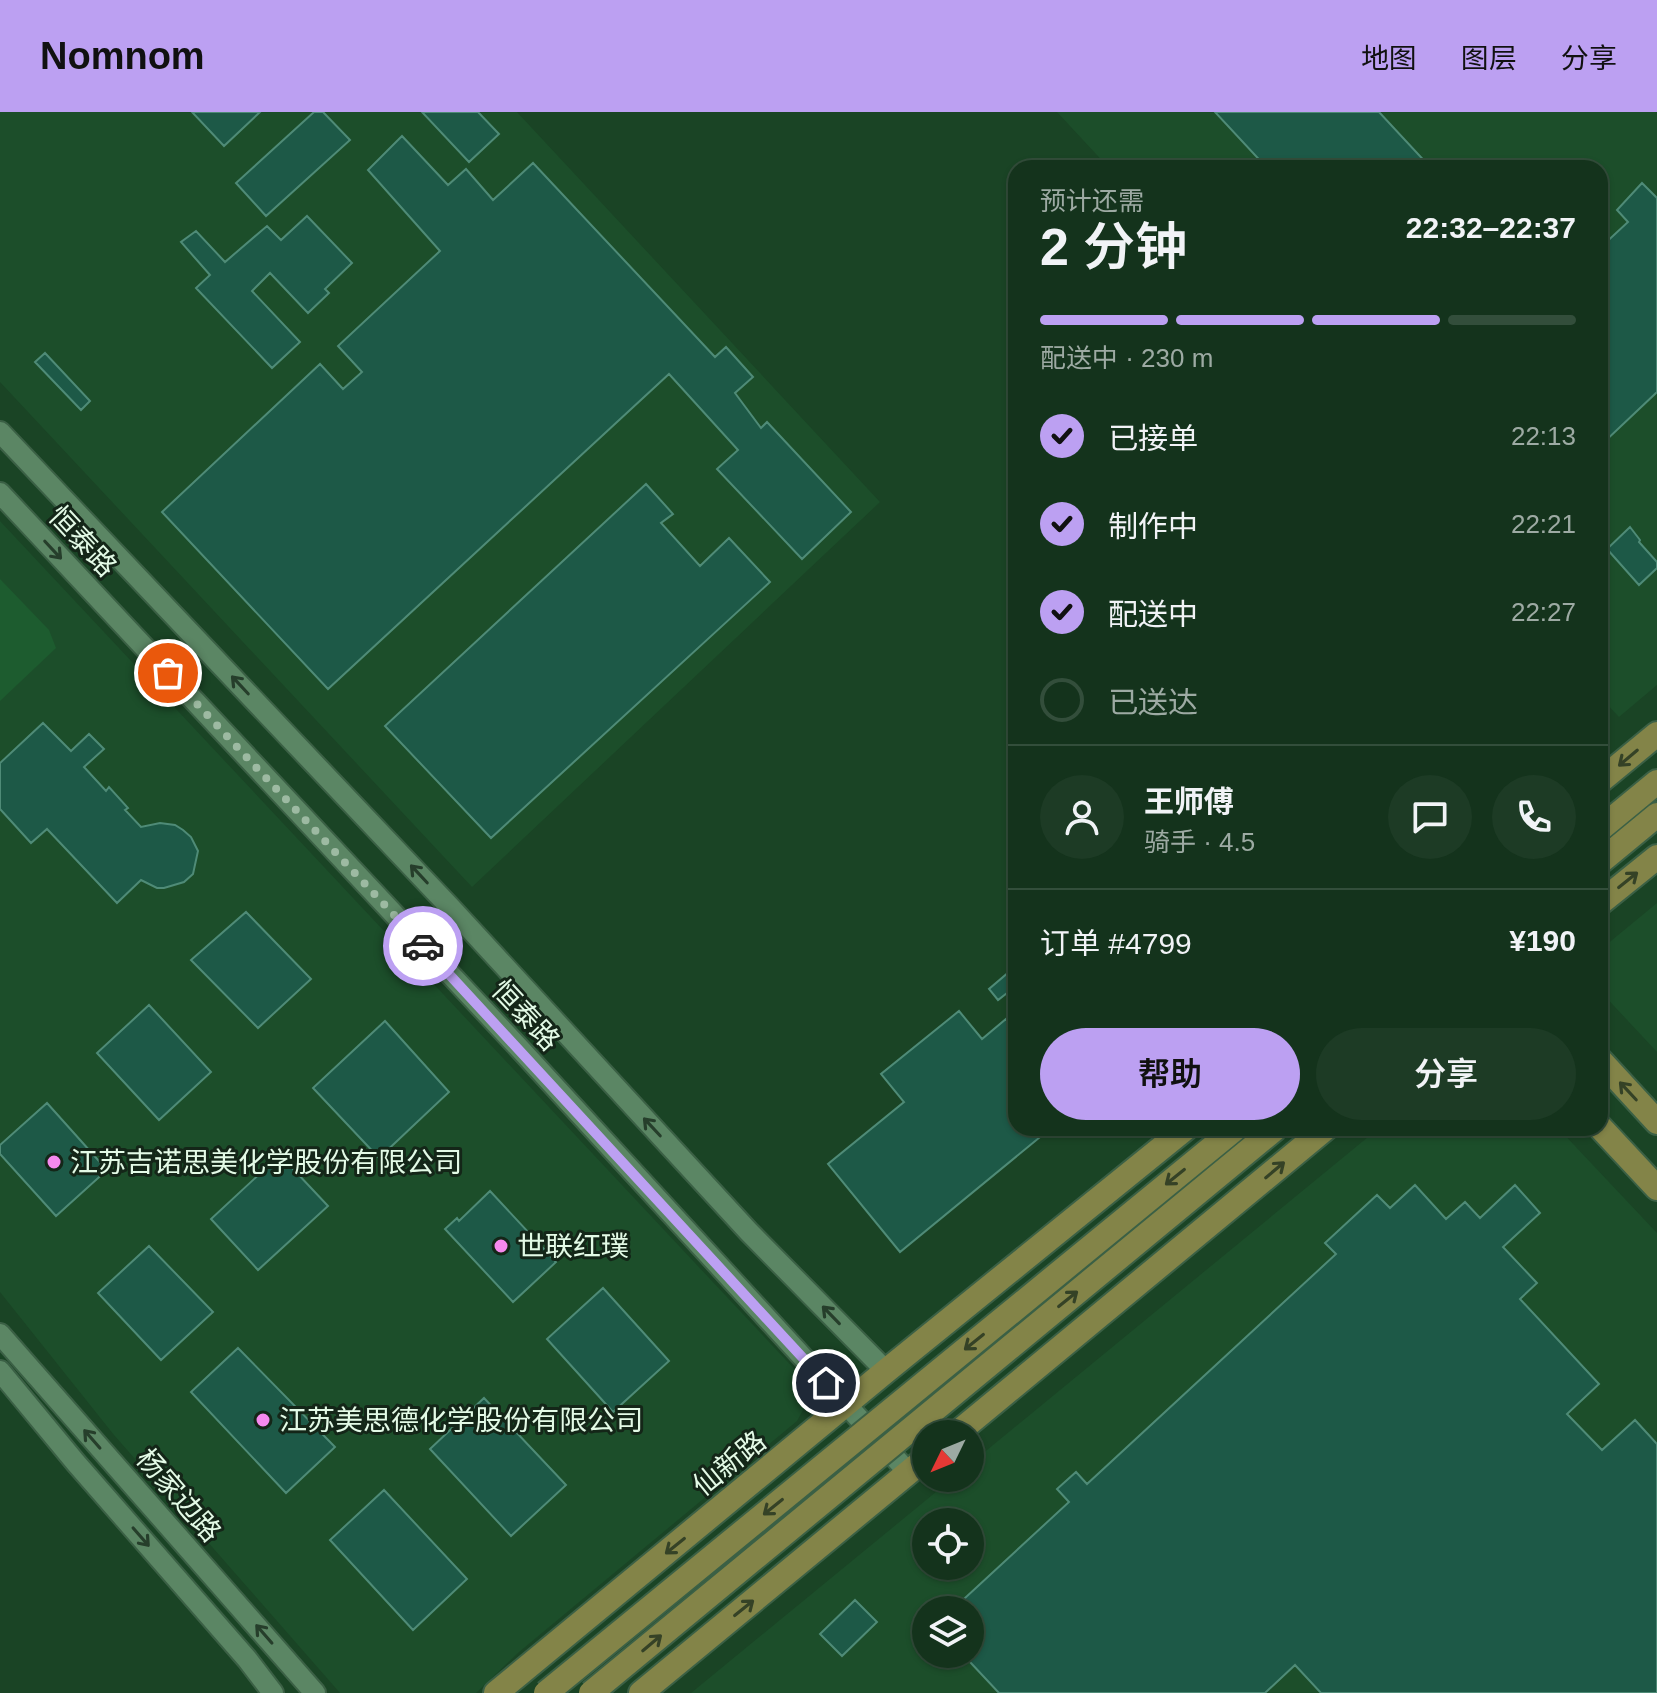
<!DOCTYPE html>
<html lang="zh">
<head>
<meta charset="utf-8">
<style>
	:root { --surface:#14331c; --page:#1d3b25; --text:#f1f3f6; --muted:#9daaa3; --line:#334e3b; --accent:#bca0f2 }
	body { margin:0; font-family:Helvetica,"Noto Sans SC",sans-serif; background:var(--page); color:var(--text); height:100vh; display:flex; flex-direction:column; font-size:30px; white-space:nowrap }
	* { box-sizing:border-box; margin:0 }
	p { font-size:26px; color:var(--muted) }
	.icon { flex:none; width:44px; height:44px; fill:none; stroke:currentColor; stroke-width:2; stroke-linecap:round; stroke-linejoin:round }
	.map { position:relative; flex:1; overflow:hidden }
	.panel { position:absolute; left:1008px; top:48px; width:600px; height:976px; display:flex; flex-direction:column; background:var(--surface); border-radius:24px; box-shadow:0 2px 6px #0004,0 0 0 2px var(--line) }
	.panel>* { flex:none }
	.needle { width:52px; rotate:227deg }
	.controls { position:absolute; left:912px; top:1308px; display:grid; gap:16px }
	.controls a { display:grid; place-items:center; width:72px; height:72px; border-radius:50%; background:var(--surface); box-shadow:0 2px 6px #0004,0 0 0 2px var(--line); font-size:40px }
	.pin { position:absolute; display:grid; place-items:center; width:68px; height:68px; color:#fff; margin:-34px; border:4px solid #fff; border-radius:50%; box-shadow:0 2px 8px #0007 }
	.courier { position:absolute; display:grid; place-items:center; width:80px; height:80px; margin:-40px; border:6px solid #bca0f2; border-radius:50%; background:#fff; color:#222; box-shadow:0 2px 10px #0007 }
	.headline em { font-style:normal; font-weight:600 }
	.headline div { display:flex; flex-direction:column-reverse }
	.headline { display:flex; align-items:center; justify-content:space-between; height:136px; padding:0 32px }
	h1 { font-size:52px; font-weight:600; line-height:60px }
	.bar { display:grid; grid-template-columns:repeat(4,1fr); gap:12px 8px; align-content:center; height:96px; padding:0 32px }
	.bar i { height:10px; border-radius:6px; background:var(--line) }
	.bar .active { background:var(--accent) }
	.bar p { grid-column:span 4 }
	.line { display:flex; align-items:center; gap:20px; padding:0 32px; border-top:2px solid var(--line) }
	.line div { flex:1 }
	.round { display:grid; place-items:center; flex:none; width:84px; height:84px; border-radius:42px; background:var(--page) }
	ol { padding:0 32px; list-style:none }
	li { display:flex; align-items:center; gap:24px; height:88px }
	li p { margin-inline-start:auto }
	li .icon { padding:8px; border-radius:50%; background:var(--accent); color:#111; stroke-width:4 }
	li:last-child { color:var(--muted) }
	li i { width:44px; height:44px; border:4px solid var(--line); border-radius:50% }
	.button { display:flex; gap:16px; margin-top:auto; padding:16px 32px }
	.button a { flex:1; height:92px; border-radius:48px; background:var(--accent); color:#111; font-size:32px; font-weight:600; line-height:92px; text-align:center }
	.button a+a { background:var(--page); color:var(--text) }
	header { display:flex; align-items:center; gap:48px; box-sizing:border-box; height:112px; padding:0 40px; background:var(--accent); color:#111 }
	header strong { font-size:38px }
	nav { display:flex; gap:44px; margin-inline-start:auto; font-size:28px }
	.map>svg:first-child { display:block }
</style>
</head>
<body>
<header>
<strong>Nomnom</strong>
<nav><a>地图</a><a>图层</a><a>分享</a></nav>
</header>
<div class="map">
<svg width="1657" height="1581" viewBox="0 0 1657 1581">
	<rect width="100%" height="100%" fill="#1a4425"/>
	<path fill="#1c4e2a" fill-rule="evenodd" d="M0 0H517L880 390 472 775 0 270Z
		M1057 0H1657V573L1619 605 1600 585V56H1109Z
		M0 409 814 1278 797 1309 519 1540 476 1581H340L114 1323 0 1180Z
		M1657 791V940L1600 879V838Z
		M1379 1016H1558L1657 1121V1581H691L953 1366H970V1352ZM926 1410H970V1454H926ZM926 1498H970V1542H926Z"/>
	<path fill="#1d5c2f" d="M0 467 49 518 56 536 0 589Z"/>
	<path fill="#1d5947" stroke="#4f8b77" stroke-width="2" d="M192 0H260L224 34Z
		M314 0H323L350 28 266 104 236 71Z
		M422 0H478L499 22 469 50Z
		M1215 0H1379L1431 56H1267Z
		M402 24 448 73 466 57 493 88 533 51 715 245 726 235 753 265 735 281 761 316 767 310 851 400 802 447 717 357 738 338 669 262 328 577 162 400 320 252 343 277 362 260 338 234 440 139 368 58Z
		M1642 71 1657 86V280L1600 334V136L1628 110 1617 98Z
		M307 104 352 151 325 177 329 181 308 201 270 161 252 179 300 230 272 256 196 176 210 163 181 130 196 119 225 150 267 114 281 128Z
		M45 241 90 289 81 298 35 250Z
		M646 372 673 402 661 411 700 454 729 426 770 470 491 726 385 614Z
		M1630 415 1640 428 1639 430 1657 450V456L1639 473 1607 437Z
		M43 611 71 639 89 622 104 637 84 655 106 679 109 675 128 696 125 698 141 715 160 711 175 713 183 718 191 725 198 739 193 762 184 770 164 776H157L141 768 117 791 47 717 31 731 0 697V651Z
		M246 800 311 867 258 916 191 848Z
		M1016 854V874L998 888 989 877Z
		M149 893 211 960 159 1008 97 941Z
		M959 899 982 927 1006 907 1016 919V1016H1051L900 1140 828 1052 904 990 881 962Z
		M385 909 449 980 379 1046 313 976Z
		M47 991 107 1058 56 1104 0 1042V1033Z
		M280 1043 328 1094 258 1158 211 1107Z
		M1415 1073 1446 1107 1465 1090 1480 1106 1515 1073 1540 1101 1503 1135 1537 1171 1520 1187 1599 1272 1567 1302 1602 1338 1635 1308 1657 1332V1581H1321L1295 1553 1265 1581H999L970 1550V1498H952L1069 1390 1057 1377 1076 1360 1087 1372 1336 1142 1325 1131 1377 1083 1390 1096Z
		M490 1079 556 1150 513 1190 445 1117 457 1106 459 1109Z
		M149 1134 213 1200 161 1248 98 1181Z
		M603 1176 669 1249 613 1300 547 1227Z
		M238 1236 335 1335 286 1381 191 1280Z
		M484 1286 566 1373 511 1424 430 1337Z
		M384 1378 467 1467 413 1518 330 1428Z
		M855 1488 877 1510 842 1544 820 1522Z"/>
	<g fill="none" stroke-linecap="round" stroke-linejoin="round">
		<defs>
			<path id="minor" d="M0 320 449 794 749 1120 886 1259
				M0 381 521 938 909 1361
				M0 1222 315 1581
				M0 1259 76 1351 247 1547 273 1581"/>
			<path id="major" d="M1600 669 1657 622
				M1600 717 1657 670
				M1600 750 1657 703
				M1600 791 1657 745
				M1600 948 1657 1010
				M1600 1015 1657 1076
				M956 1322 1326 1016
				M496 1581 886 1259 1186 1016
				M641 1581 926 1346"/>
		</defs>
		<use href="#minor" stroke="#3b6045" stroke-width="24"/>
		<use href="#major" stroke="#3b6045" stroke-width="28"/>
		<use href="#minor" stroke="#5b8664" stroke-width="20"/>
		<use href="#major" stroke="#838448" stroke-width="24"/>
		<defs>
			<path id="major-bridge" d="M546 1581 1236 1016
				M591 1581 1276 1016"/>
		</defs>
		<use href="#major-bridge" stroke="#3b6045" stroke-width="28" stroke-linecap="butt"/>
		<use href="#major-bridge" stroke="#838448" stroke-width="24"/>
	</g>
	<defs><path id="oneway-shaft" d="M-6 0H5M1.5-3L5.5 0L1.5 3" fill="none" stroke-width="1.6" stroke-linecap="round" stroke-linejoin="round" transform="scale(2)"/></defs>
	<g stroke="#263e2b">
		<use href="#oneway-shaft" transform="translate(53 438) rotate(47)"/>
		<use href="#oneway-shaft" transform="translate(240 573) rotate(-133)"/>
		<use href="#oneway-shaft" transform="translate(419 762) rotate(-133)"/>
		<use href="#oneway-shaft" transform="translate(652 1015) rotate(-133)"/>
		<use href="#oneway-shaft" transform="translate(831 1203) rotate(-134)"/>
		<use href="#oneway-shaft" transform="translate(92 1327) rotate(-131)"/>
		<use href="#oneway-shaft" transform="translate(141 1425) rotate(49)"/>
		<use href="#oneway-shaft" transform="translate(264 1522) rotate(-131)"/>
	</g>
	<g stroke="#354226">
		<use href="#oneway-shaft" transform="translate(1628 646) rotate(140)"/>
		<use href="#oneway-shaft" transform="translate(1628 768) rotate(-39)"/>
		<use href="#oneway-shaft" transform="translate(1628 979) rotate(-133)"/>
		<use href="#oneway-shaft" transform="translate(1275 1058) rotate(-40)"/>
		<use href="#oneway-shaft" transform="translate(1175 1065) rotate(141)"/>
		<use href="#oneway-shaft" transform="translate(1068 1187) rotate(-39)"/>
		<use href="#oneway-shaft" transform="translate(974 1230) rotate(141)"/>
		<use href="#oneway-shaft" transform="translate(773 1395) rotate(141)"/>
		<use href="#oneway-shaft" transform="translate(675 1434) rotate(141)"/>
		<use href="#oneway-shaft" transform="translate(744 1496) rotate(-39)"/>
		<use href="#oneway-shaft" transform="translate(652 1531) rotate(-40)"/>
	</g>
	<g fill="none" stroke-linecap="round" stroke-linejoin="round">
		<path stroke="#9dbaa2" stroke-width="8" stroke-dasharray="0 14.4" d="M168 561 423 834"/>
		<path stroke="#bca0f2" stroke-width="10" d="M423 834 826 1271"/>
	</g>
	<g fill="#f689ee" stroke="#142618" stroke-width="3">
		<circle cx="54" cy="1050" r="8"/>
		<circle cx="501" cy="1134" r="8"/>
		<circle cx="263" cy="1308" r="8"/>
	</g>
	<g text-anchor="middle" stroke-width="6" stroke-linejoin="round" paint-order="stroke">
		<g font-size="28" fill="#e3fae6" stroke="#142618">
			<text transform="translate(83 429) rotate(47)" y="10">恒泰路</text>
			<text transform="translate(526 903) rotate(47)" y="10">恒泰路</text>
			<text transform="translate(729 1351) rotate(-39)" y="10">仙新路</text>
			<text transform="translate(179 1383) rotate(49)" y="10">杨家边路</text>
		</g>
		<g font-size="28" fill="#e3fae6" stroke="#142618" text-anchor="start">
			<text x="70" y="1060">江苏吉诺思美化学股份有限公司</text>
			<text x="517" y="1144">世联红璞</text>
			<text x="279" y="1318">江苏美思德化学股份有限公司</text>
		</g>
	</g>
</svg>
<div class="controls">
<a><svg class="needle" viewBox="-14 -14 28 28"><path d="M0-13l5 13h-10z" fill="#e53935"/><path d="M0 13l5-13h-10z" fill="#9daaa3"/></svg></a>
<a><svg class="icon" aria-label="locate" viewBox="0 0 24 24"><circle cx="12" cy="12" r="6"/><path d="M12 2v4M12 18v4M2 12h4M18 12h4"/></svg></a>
<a><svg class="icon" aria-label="layers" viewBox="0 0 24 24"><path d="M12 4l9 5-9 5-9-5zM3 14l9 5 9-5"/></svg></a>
</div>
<div class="pin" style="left:168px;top:561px;background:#ea580c"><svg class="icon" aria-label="bag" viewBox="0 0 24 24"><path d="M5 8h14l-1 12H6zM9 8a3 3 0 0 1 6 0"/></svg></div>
<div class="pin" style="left:826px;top:1271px;background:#1f2937"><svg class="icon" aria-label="home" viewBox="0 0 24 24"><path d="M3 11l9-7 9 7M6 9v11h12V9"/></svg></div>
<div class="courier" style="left:423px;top:834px"><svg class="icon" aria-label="car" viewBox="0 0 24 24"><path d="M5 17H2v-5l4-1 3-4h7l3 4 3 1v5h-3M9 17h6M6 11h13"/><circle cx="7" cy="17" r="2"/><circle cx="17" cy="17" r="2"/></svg></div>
<section class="panel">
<div class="headline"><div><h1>2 分钟</h1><p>预计还需</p></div><em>22:32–22:37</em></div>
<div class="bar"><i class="active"></i><i class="active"></i><i class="active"></i><i></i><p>配送中 · 230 m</p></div>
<ol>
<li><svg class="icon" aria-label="check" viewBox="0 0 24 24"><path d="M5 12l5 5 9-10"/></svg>已接单<p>22:13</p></li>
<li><svg class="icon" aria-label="check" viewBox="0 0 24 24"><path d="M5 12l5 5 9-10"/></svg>制作中<p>22:21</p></li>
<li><svg class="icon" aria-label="check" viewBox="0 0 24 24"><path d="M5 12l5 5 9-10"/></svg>配送中<p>22:27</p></li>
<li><i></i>已送达</li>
</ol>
<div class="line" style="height:144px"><a class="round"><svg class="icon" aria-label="person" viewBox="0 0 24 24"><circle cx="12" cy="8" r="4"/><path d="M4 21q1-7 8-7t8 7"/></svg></a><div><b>王师傅</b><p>骑手 · 4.5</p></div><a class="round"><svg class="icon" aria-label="chat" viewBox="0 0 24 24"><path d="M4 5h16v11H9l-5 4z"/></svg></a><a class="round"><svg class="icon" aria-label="phone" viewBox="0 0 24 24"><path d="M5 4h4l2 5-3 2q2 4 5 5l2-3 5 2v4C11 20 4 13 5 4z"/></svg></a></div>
<div class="line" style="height:104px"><div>订单 #4799</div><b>¥190</b></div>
<div class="button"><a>帮助</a><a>分享</a></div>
</section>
</div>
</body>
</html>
